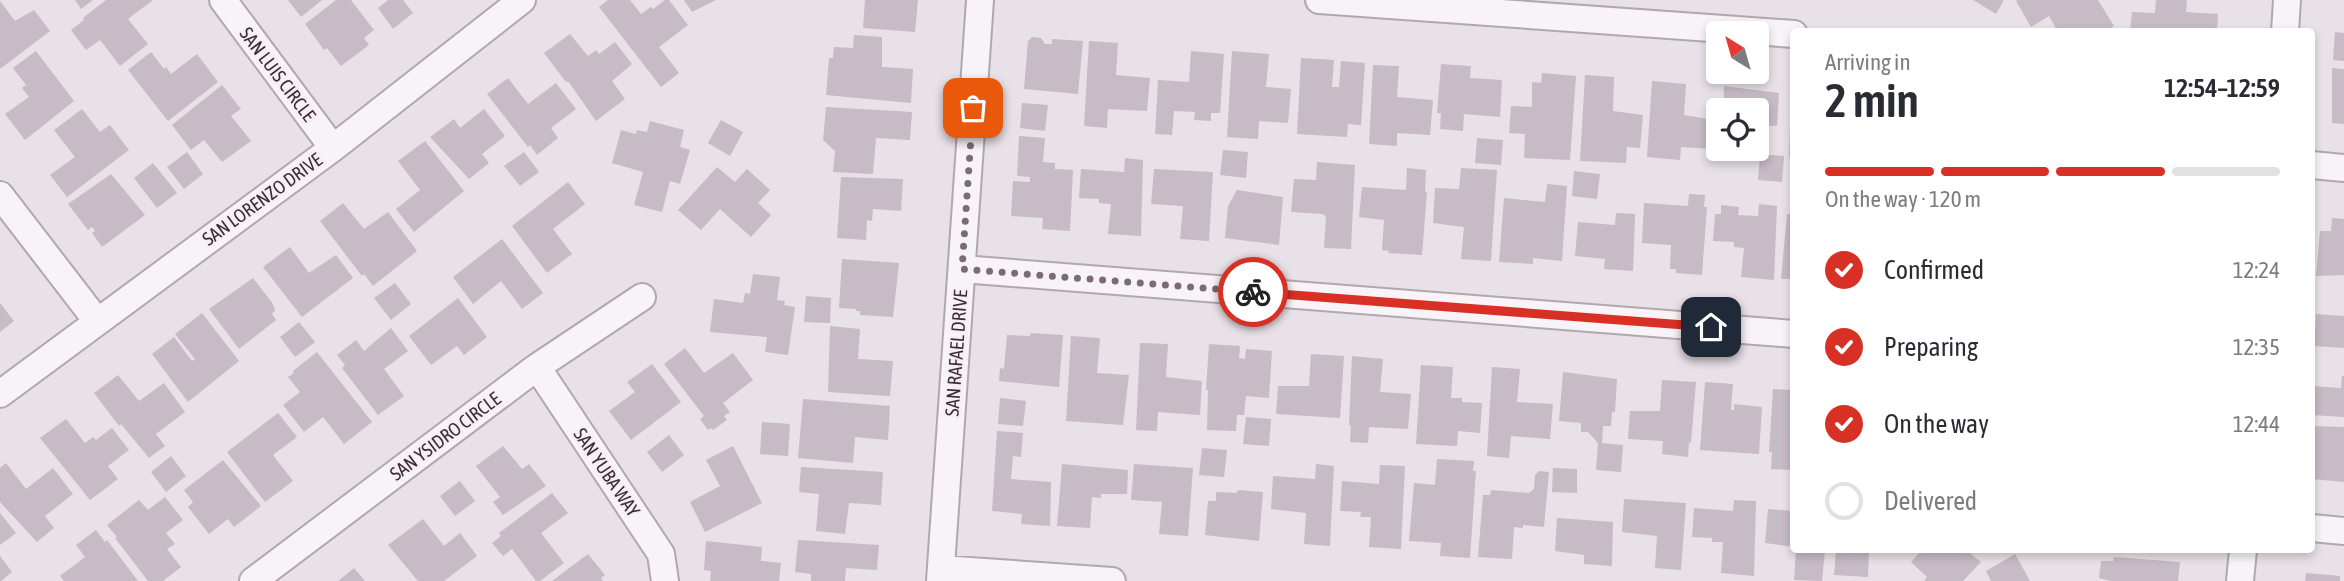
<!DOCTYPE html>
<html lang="en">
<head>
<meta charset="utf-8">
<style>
	:root { --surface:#fff; --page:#f2f2f3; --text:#2b2b33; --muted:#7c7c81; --line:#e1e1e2; --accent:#d93025 }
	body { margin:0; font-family:"Asap Condensed",sans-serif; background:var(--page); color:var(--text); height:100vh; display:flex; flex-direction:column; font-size:26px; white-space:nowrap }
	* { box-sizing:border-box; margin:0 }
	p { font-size:23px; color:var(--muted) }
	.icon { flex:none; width:38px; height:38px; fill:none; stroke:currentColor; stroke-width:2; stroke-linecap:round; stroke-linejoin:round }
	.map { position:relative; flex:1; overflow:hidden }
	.side { position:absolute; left:1790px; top:28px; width:525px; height:525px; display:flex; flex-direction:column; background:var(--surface); border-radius:7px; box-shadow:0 4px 10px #0003 }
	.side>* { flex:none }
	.needle { width:46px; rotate:323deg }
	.buttons { position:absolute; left:1706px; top:21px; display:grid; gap:14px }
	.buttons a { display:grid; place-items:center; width:63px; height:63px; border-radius:7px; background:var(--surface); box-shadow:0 4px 10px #0003; font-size:35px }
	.pin { position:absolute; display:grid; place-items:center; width:60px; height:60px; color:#fff; margin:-30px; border-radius:14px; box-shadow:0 4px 10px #0006 }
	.courier { position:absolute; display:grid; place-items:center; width:70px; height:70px; margin:-35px; border:5px solid #d93025; border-radius:50%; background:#fff; color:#222; box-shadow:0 2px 9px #0007 }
	.overview em { font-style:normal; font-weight:600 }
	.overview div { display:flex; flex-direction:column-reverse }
	.overview { display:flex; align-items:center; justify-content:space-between; height:119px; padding:0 35px }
	h1 { font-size:46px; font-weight:600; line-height:52px }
	.bar { display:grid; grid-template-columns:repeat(4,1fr); gap:10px 7px; align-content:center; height:84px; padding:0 35px }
	.bar i { height:9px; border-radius:5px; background:var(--line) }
	.bar .current { background:var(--accent) }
	.bar p { grid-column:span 4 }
	ol { padding:0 35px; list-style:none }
	li { display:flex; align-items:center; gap:21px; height:77px }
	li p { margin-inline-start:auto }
	li .icon { padding:7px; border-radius:50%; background:var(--accent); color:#fff; stroke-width:4 }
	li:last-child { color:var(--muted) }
	li i { width:38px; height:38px; border:4px solid var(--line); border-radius:50% }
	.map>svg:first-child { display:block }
</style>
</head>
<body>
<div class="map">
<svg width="2344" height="581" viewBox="0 0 2344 581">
	<rect width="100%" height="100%" fill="#e8e1e7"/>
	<path fill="#c7bbc5" d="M75 0H93L81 9Z
		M106 0H153L128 19 148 44 120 66 100 40 86 50 71 30 84 20 83 18Z
		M288 0H322L301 17Z
		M336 0H351L374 30 364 38 369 45 341 66 327 48 324 50 305 24Z
		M388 0H403L413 13 393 29 378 8Z
		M608 0H630L641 14 651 7 653 9 665 0H669L688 25 659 47 679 73 661 87 599 7Z
		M684 0H716L692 12Z
		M865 0H918L915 32 863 28Z
		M1973 0H2004L1996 14Z
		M2018 0H2098L2114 26 2105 32 2067 30 2058 32 2049 16 2031 27 2016 1Z
		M2156 0H2185L2187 1 2186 12 2218 14 2217 32H2130L2132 12 2155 13Z
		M0 1 15 21 34 10 50 31 0 69Z
		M2335 32 2344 33V61L2333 60Z
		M570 34 588 56 596 50 599 54 615 42 632 64 612 81 625 99 596 121 568 81 566 82 544 53Z
		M854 35 882 37V67L913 69 911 103 826 95 829 58H833L834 47 853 48Z
		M1032 37 1041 38 1045 44H1052V39L1083 41 1078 94 1024 89 1028 41Z
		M1089 41 1118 43 1116 75 1150 78 1147 111 1108 109 1107 128 1084 126Z
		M36 51 74 101 25 140 5 114 29 97 22 88 26 85 13 68Z
		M1191 51 1224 54 1220 113H1211V121L1194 120 1195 112 1174 111 1172 135 1155 134 1158 80 1189 82Z
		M1232 51 1269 54 1266 87 1291 89 1288 123 1259 121 1258 139 1227 137Z
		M151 52 164 69 166 67 171 74 197 54 218 82 168 121 128 70Z
		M1301 58 1334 60 1332 87H1339L1341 61 1365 63 1361 125 1348 124 1347 137 1297 134Z
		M1441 64 1471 66 1470 78 1502 80 1500 117 1464 114 1463 131 1440 129 1441 113H1437Z
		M1373 65 1399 66 1397 97 1433 100 1430 135 1397 133V146L1369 144Z
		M2332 68 2344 69V124L2332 123Z
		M1542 73 1576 76 1570 160 1524 158 1525 134 1509 133 1511 106 1532 107V82L1541 83Z
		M1585 75 1614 77 1613 111 1643 115 1640 148 1627 147 1626 163 1580 161Z
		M508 78 528 104 556 83 576 109 551 128 558 138 537 155 530 145 528 147 487 94Z
		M1652 81 1686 84 1684 115 1715 120 1713 149 1681 147 1680 160 1647 157Z
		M222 85 241 109 231 116 251 141 222 162 204 140 191 150 172 125Z
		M1724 86 1779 93 1777 126 1757 125V110H1723Z
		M1022 103 1048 105 1045 131 1020 128Z
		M826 107 912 112 910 140 876 138 873 174 833 172 835 151 823 140Z
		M82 109 100 132 110 125 129 150 67 197 50 175 75 157 54 130Z
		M484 109 505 136 482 154 489 163 469 179 430 137 454 119 460 128Z
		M721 120 743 132 730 156 708 143Z
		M650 121 684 130 680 147 690 150 680 184 670 181 662 212 634 205 643 172 612 163 621 130 636 134 637 130 647 132Z
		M1790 127H1794V157H1789Z
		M1019 136 1045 138 1043 162 1055 163V169L1073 170 1070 231 1042 229 1043 218 1011 216 1013 181 1030 182V177L1017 176Z
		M1477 138 1503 140 1501 165 1475 163Z
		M425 141 464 191 414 232 396 209 420 190 398 161Z
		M1223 150 1248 152 1246 178 1220 175Z
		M187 152 203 174 184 189 167 167Z
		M524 152 539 172 520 186 504 166Z
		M1760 154 1784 156 1782 182 1758 180Z
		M1125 158 1143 160 1141 236 1108 234 1111 204 1099 203V199L1079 198 1081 169 1124 172Z
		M1317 162 1355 165 1351 249 1324 248 1326 216 1322 214 1291 212 1294 179 1316 180Z
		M153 163 177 193 157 208 134 178Z
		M717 167 735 182 747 169 770 190 758 203 771 215 751 237 720 209 701 230 678 210Z
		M1407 168 1426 170 1425 192H1427L1422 255 1388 253 1389 251 1382 250 1384 220 1359 217 1362 187 1406 190Z
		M1461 168 1497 170 1491 261 1461 259 1464 227 1433 223 1435 188 1459 189Z
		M1154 169 1213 172 1209 241 1180 239 1183 206 1151 204Z
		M1574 171 1600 174 1597 199 1572 196Z
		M111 174 145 215 102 247 92 233 95 231 92 227 88 230 68 204Z
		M841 177 903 179 901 211 873 209 872 221 867 220 866 240 837 238Z
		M568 182 585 204 553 229 572 254 547 273 512 226Z
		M1547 184 1567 186 1562 261 1533 258V264L1499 262 1504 198 1545 202Z
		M1237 190 1283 197 1279 245 1225 238 1228 206Z
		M1689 194 1705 195 1704 207H1707L1702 275 1676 273V269H1670L1671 245 1642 243 1644 203 1688 206Z
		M343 203 364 229 388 212 417 251 373 286 364 274 362 276 320 221Z
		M1759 204 1777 206 1774 280 1741 277 1744 248 1734 247V242L1713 241 1715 214H1721V205L1739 207 1738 215 1758 216Z
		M1616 213 1635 214 1633 271 1604 269 1605 259 1575 256 1578 222 1615 225Z
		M1787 214H1794V279H1781Z
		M2332 218 2344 219V275L2316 276 2320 231H2331Z
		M502 239 543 293 522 309 501 281 473 304 453 277Z
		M290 247 309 273 336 255 353 278 302 317 263 267Z
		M842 259 899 263 893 317 860 315V311H856V309L839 308Z
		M753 274 780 277 777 300 785 301 784 305 795 307 788 355 765 352 767 337 710 332 714 299 743 303 745 293 750 294Z
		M253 278 273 304 275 310 272 314 276 320 239 349 209 309Z
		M395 283 411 304 391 320 374 298Z
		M806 296 831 298 830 323 804 322Z
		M458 298 487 337 464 355 457 346 431 365 409 336Z
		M0 303 14 321 0 332Z
		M202 313 239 361 188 402 152 354 174 337 192 361 195 359 175 334Z
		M2316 314 2344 316V348L2314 346Z
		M299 322 315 342 295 357 280 337Z
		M830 326 860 329 858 359 893 361 890 396 828 392Z
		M391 328 408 351 384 369 404 396 378 415 342 368 345 365 337 355 356 340 364 351Z
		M1031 333 1063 335 1059 387 999 381 1000 368 1004 369 1007 335 1030 336Z
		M1071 336 1100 338 1097 373 1129 375 1123 425 1066 421Z
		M1140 343 1168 344 1166 377 1202 381 1200 415 1158 412 1157 431 1136 430Z
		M1209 344 1240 346 1239 358 1245 359 1246 349 1272 351 1269 398 1246 396 1244 415H1237L1236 431 1207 430 1208 390H1206Z
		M685 348 704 373 733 353 753 380 723 403 730 412 724 416 727 420 713 430 711 428 708 430 700 419 704 416 664 364Z
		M317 352 372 422 344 444 323 417 304 432 283 405 300 392 288 377 294 373 293 371Z
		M1311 354 1344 356 1340 418 1276 414 1278 386H1309Z
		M1352 356 1383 359 1380 392 1411 394 1408 429 1369 427 1368 443 1350 442 1351 426 1349 425Z
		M652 364 681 402 631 440 609 411 635 392 627 382Z
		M1421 365 1453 367 1451 398H1462V402L1482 403 1480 433 1458 431 1457 446 1416 444Z
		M1492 367 1520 369 1517 402 1553 404 1550 439 1511 436 1509 458 1487 456Z
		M1563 372 1617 379 1615 412H1612L1611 426H1603L1602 443 1623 445 1621 472 1596 470 1598 443 1588 432H1581V423L1559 421Z
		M118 375 139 401 164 383 185 412 156 434 165 446 149 458 121 424 119 426 94 393Z
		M2342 376H2344V417L2312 415V386L2341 388Z
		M1662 380 1696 382 1691 443 1689 442 1688 457 1662 454 1663 441 1628 439 1630 411H1660Z
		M1705 382 1733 384 1731 410H1734V404L1762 407 1759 454 1700 450Z
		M1773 389 1794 390 1792 470 1771 469 1772 452H1769Z
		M1000 398 1026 401 1023 426 998 424Z
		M803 399 890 406 888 440 855 437 853 463 798 458Z
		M278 413 297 437 273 455 293 481 265 502 227 452Z
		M1246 417 1271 419 1269 446 1243 444Z
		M66 419 85 443 93 437 96 440 112 428 129 450 108 466 118 479 90 500 40 438Z
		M762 422 790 424 788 456 760 454Z
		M2312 426 2344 427V482L2312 479Z
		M997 431 1023 433 1021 457 1013 456 1011 479 1051 482 1050 526 1021 524 1022 514 992 511Z
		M669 435 684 455 662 472 647 452Z
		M503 446 522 469 529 464 546 486 503 515 493 502 500 497 476 466Z
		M733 446 762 503 705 532 690 502 720 486 706 460Z
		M1202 448 1227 450 1224 477 1199 475Z
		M171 456 186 476 166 492 151 472Z
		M1437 459 1474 461 1473 471H1476L1470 558 1440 556 1441 543 1409 541 1414 483 1435 485Z
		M223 460 261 506 234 527 228 519 209 534 188 507 193 502 184 490Z
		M6 463 26 489 53 468 73 494 45 516 54 528 37 542 0 502V468Z
		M1062 464 1128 470 1127 494H1101V498L1092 497 1090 528 1057 526Z
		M1134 464 1193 468 1188 536 1159 534 1162 502 1131 500Z
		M1316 464 1334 466 1330 546 1304 544 1306 513 1271 509 1273 476 1315 479Z
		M1380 465 1405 466 1401 549 1369 547 1371 517H1360L1361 512 1340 511 1342 481 1379 484Z
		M801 467 883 472 881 505 849 503 845 534 816 531 819 494 799 492Z
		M1553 468 1577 469V493L1552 492Z
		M1539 471 1549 472 1544 527 1523 525V528L1514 527 1512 559 1478 557 1483 495H1490L1491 490 1529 493 1534 489 1535 475Z
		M460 481 475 501 455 516 440 496Z
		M1238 490 1263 492 1259 541 1205 535 1208 501H1216V492L1237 493Z
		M552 493 568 513 541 533 564 563 540 581H536L512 549 503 556 492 543 501 536 499 533Z
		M165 497 183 520 166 533 175 544 167 549 181 567 163 581H148L115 538 117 537 107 525 139 500 148 510Z
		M1624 499 1686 503 1681 570 1655 568 1657 536 1622 532Z
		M1734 500 1756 501 1754 576 1721 573 1723 542H1712V538L1692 537 1694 508 1733 511Z
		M1768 509 1794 511V547L1765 543Z
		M0 513 16 533 0 545Z
		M1557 518 1613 522 1612 566 1584 564V555L1555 551Z
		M423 519 444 546 460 533 477 556 444 581H418L388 545Z
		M96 530 105 542 107 540 138 581H64L60 576 85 557 76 545Z
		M798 540 879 545 877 570 846 568 845 581H811V574L795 572Z
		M706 541 762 547 761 561 781 563 779 581H710L711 571 704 570Z
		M1796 550H1825L1822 581 1794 580Z
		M1836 550H1869L1868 577 1834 575Z
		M1922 550H1966L1981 562 1963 581H1924L1927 577 1911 562Z
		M588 554 605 575 601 578 603 581H552Z
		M2015 554 2030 581H1991L1986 571Z
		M0 556 12 572 1 581H0Z
		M2114 557 2180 562 2178 581H2111L2099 578 2101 561H2113Z
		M354 568 365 581H338Z
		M2306 573 2340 576V581H2305Z"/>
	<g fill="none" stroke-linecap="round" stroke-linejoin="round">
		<defs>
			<path id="street" d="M223 0 333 148
				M1319 0 1794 34
				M2285 32 2287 0
				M2312 165 2344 168
				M0 195 97 321
				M962 269 1794 334
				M537 367 661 554 665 581
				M0 394 333 148 522 0
				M2312 528 2344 531
				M941 569 1112 581
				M253 581 537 367 642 297
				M940 581 980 0
				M2240 581 2243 550"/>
		</defs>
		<use href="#street" stroke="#b2a7b0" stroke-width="30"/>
		<use href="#street" stroke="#f7f3f6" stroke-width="26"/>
	</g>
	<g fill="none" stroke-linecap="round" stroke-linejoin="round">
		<path stroke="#7a6b77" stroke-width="7" stroke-dasharray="0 12.6" d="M973 108 962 269 1253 292"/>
		<path stroke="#d93025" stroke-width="9" d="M1253 292 1711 327"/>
	</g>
	<g text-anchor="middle" stroke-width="5" stroke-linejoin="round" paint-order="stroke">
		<g font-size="19" fill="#3e2b3a" stroke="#f6f0f5">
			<text transform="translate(278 74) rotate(53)" y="7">SAN LUIS CIRCLE</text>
			<text transform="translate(262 199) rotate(-36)" y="7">SAN LORENZO DRIVE</text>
			<text transform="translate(956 353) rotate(-86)" y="7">SAN RAFAEL DRIVE</text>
			<text transform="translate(445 436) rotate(-37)" y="7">SAN YSIDRO CIRCLE</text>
			<text transform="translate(607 472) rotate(56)" y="7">SAN YUBA WAY</text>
		</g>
	</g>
</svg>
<div class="buttons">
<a><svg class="needle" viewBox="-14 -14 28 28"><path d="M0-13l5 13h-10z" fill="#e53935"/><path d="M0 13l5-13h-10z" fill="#7c7c81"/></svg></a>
<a><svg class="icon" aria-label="locate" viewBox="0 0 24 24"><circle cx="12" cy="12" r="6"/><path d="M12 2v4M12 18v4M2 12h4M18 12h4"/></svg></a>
</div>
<div class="pin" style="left:973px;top:108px;background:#ea580c"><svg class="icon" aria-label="bag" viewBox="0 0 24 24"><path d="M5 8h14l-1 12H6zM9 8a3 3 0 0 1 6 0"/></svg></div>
<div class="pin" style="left:1711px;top:327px;background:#1f2937"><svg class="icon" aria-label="home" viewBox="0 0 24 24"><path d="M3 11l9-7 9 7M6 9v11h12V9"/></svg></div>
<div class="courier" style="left:1253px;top:292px"><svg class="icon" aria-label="bike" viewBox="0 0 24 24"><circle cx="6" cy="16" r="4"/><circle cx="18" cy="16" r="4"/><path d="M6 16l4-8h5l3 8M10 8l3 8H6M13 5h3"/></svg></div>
<section class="side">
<div class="overview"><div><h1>2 min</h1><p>Arriving in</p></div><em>12:54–12:59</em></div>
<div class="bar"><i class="current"></i><i class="current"></i><i class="current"></i><i></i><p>On the way · 120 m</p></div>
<ol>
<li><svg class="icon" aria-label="check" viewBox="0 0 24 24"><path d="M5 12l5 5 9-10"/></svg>Confirmed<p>12:24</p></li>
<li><svg class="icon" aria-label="check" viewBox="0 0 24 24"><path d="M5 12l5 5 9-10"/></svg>Preparing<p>12:35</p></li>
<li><svg class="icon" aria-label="check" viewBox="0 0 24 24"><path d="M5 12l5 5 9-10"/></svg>On the way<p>12:44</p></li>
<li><i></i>Delivered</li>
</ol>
</section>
</div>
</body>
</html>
